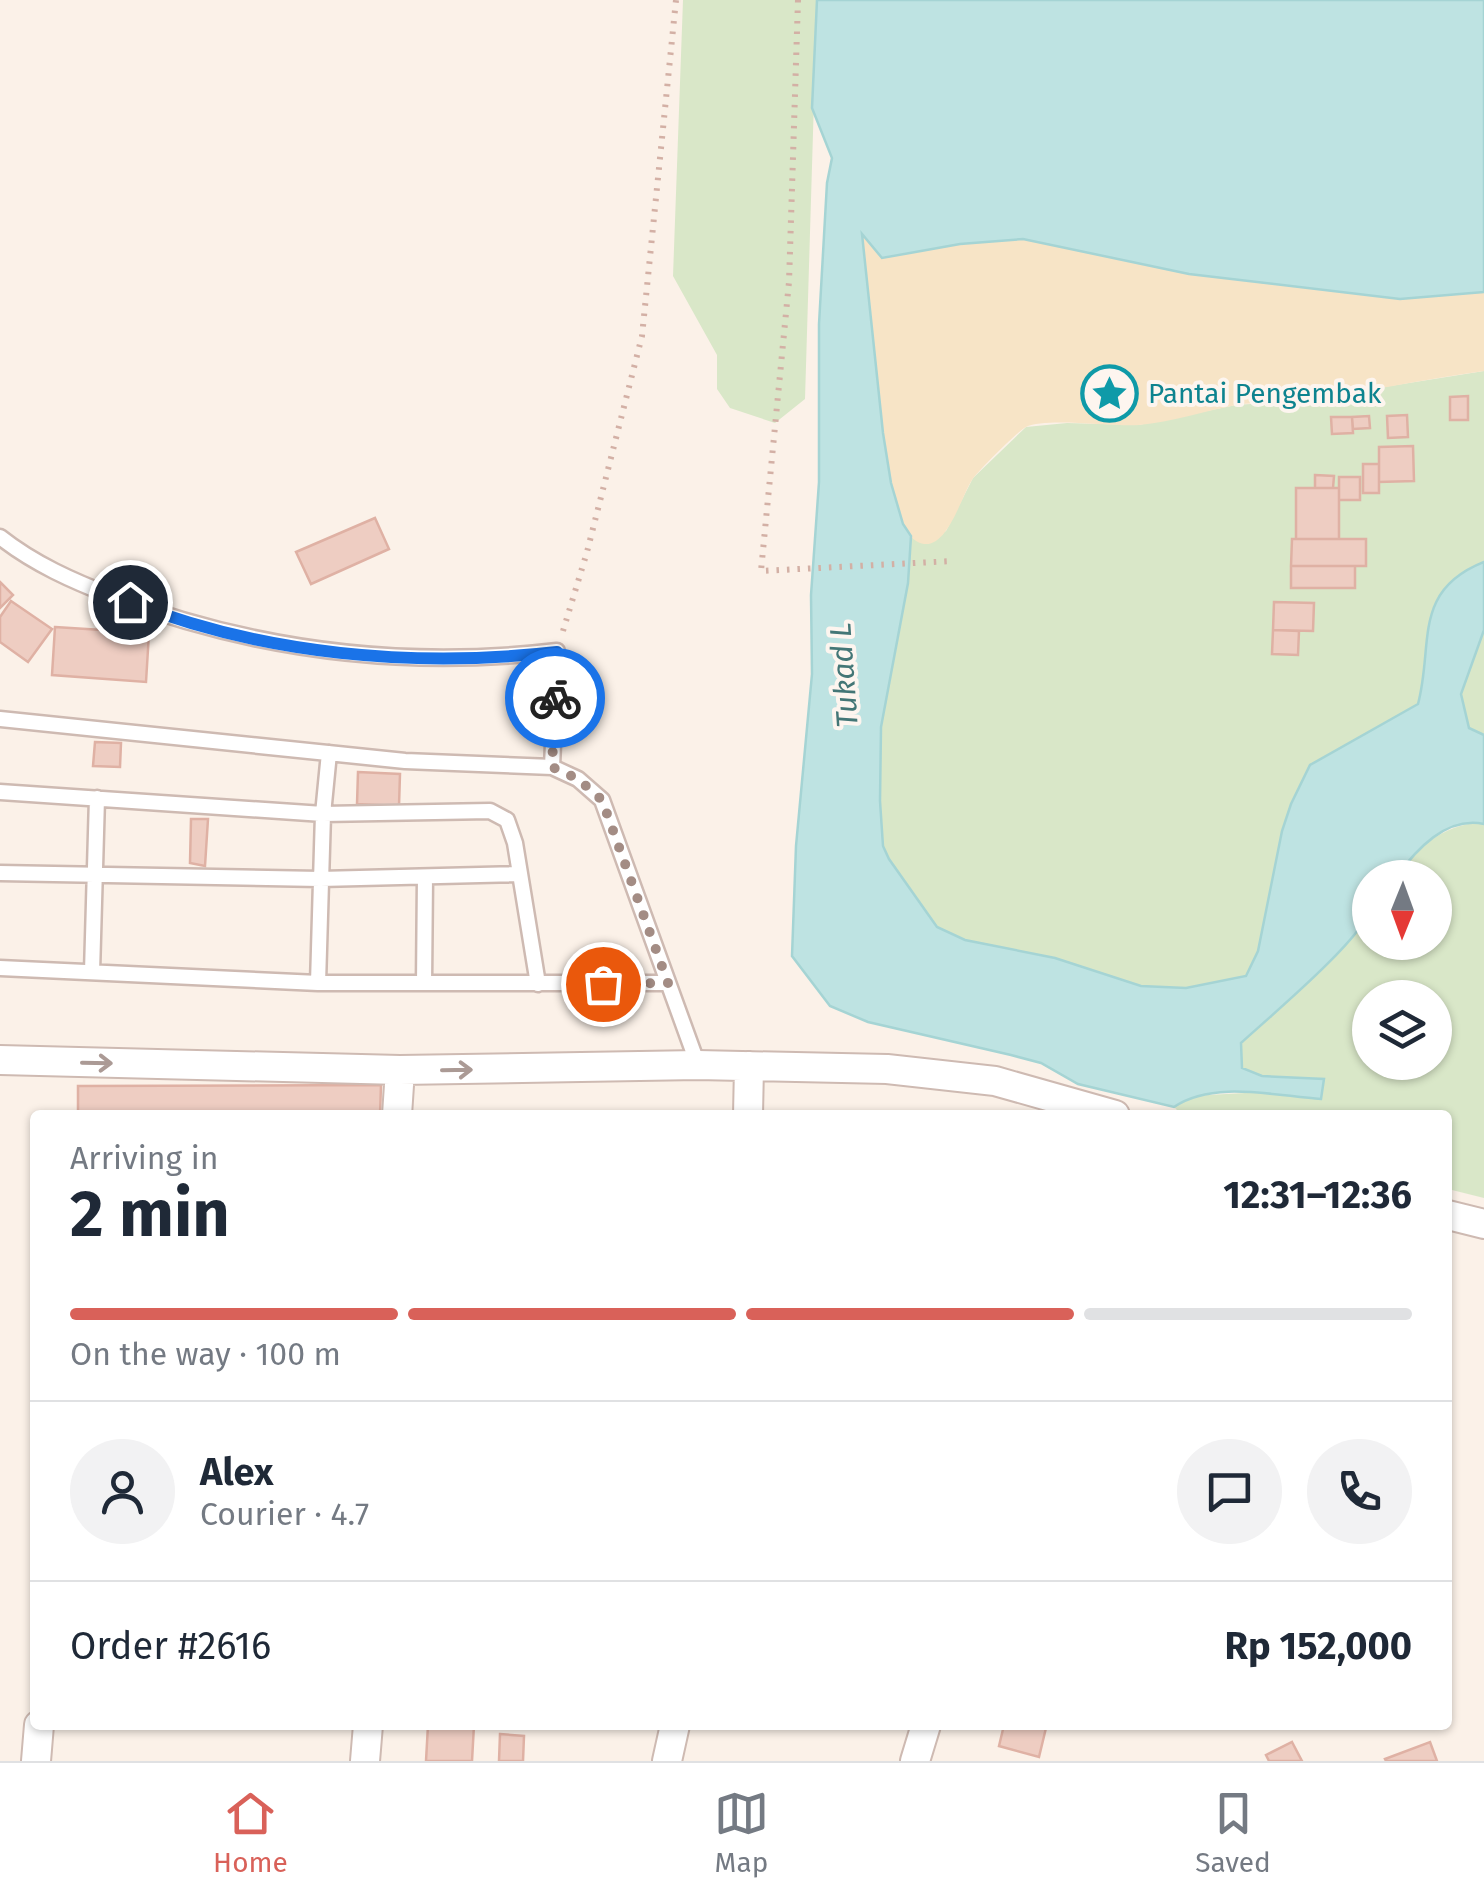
<!DOCTYPE html>
<html lang="en">
<head>
<meta charset="utf-8">
<style>
	:root { --surface:#fff; --page:#f2f2f3; --text:#1f2937; --muted:#747a83; --line:#e0e1e3; --accent:#d96159 }
	body { margin:0; font-family:"Fira Sans",sans-serif; background:var(--page); color:var(--text); height:100vh; display:flex; flex-direction:column; font-size:38px; white-space:nowrap }
	* { box-sizing:border-box; margin:0 }
	p { font-size:32px; color:var(--muted) }
	.icon { flex:none; width:55px; height:55px; fill:none; stroke:currentColor; stroke-width:2; stroke-linecap:round; stroke-linejoin:round }
	.map { position:relative; flex:1; overflow:hidden }
	.side { position:absolute; left:30px; top:1110px; width:1422px; height:620px; display:flex; flex-direction:column; background:var(--surface); border-radius:10px; box-shadow:0 2px 8px #0004 }
	.side>* { flex:none }
	.needle { width:65px; rotate:181deg }
	.buttons { position:absolute; left:1352px; top:860px; display:grid; gap:20px }
	.buttons a { display:grid; place-items:center; width:100px; height:100px; border-radius:50%; background:var(--surface); box-shadow:0 2px 8px #0004; font-size:50px }
	.pin { position:absolute; display:grid; place-items:center; width:85px; height:85px; color:#fff; margin:-42px; border:5px solid #fff; border-radius:50%; box-shadow:0 2px 10px #0007 }
	.courier { position:absolute; display:grid; place-items:center; width:100px; height:100px; margin:-50px; border:8px solid #1a73e8; border-radius:50%; background:#fff; color:#222; box-shadow:0 2px 12px #0007 }
	.head em { font-style:normal; font-weight:700 }
	.head div { display:flex; flex-direction:column-reverse }
	.head { display:flex; align-items:center; justify-content:space-between; height:170px; padding:0 40px }
	h1 { font-size:65px; font-weight:700; line-height:75px }
	.bar { display:grid; grid-template-columns:repeat(4,1fr); gap:15px 10px; align-content:center; height:120px; padding:0 40px }
	.bar i { height:12px; border-radius:8px; background:var(--line) }
	.bar .on { background:var(--accent) }
	.bar p { grid-column:span 4 }
	.line { display:flex; align-items:center; gap:25px; padding:0 40px; border-top:2px solid var(--line) }
	.line div { flex:1 }
	.round { display:grid; place-items:center; flex:none; width:105px; height:105px; border-radius:52px; background:var(--page) }
	.tab-bar { display:flex; justify-content:space-around; align-items:center; height:140px; border-top:2px solid var(--line); background:var(--surface); font-size:28px; color:var(--muted) }
	.tab-bar a { display:grid; justify-items:center; gap:5px }
	.tab-bar .on { color:var(--accent) }
	.map>svg:first-child { display:block }
</style>
</head>
<body>
<div class="map">
<svg width="1484" height="1761" viewBox="0 0 1484 1761">
	<rect width="100%" height="100%" fill="#fbf1e8"/>
	<path fill="#d9e7c8" fill-rule="evenodd" d="M683 0H817L805 399 775 423 730 408 717 389V355L673 276Z
		M1484 371V562C1414 590 1432 647 1418 704L1336 750 1291 804 1282 831 1258 951 1246 976 1186 988 1141 986 1055 958 965 940 937 927 889 859 883 846 880 801 881 727 908 583 911 536 925 543 946 531 973 478 1026 427 1067 423 1139 425 1236 405 1296 401Z
		M1484 630V735L1469 728 1461 694Z
		M1480 822 1484 824V1198L1448 1189V1115H1182L1174 1107 1189 1096 1245 1093 1315 1078 1262 1076 1242 1068 1241 1042C1288 1002 1332 961 1370 912V942H1435V878L1396 877C1419 846 1440 827 1480 822ZM1370 998H1435V1062H1370Z"/>
	<path fill="#f7e4c6" d="M862 231 960 244 1023 239 1189 274 1400 299 1484 292V371C1421 380 1359 393 1297 401 1277 404 1256 402 1236 405 1204 411 1172 422 1139 425 1114 427 1046 417 1026 427 1018 431 977 472 972 480 960 498 943 566 911 537 882 511 866 280 862 231Z"/>
	<path fill="#bee3e2" stroke="#a5d4d4" stroke-width="2.5" d="M817 0H1484V292L1400 299 1189 274 1023 239 960 244 882 258 862 234 883 433 891 483 903 524 911 536 908 583 881 727 880 801 883 846 889 859 937 927 965 940 1055 958 1141 986 1186 988 1246 976 1258 951 1282 831 1291 804 1310 765 1418 704C1434 645 1411 591 1484 562V630L1461 694 1469 728 1484 735V824C1446 816 1416 850 1396 877L1370 878C1370 887 1372 899 1370 909 1364 938 1267 1019 1241 1043L1242 1068 1262 1076 1324 1079 1321 1099C1276 1096 1213 1080 1174 1107L1078 1084 1041 1063 1011 1055 868 1022 830 1006 792 956 796 846 812 674 811 595 819 482V324L827 183 832 158 812 108Z"/>
	<path fill="#eecdc2" stroke="#dfb1a4" stroke-width="2.5" d="M1468 396V420H1450V397Z
		M1407 415 1408 437 1388 438 1387 416Z
		M1369 416 1370 428 1353 429 1352 417Z
		M1331 417H1352L1353 433 1332 434Z
		M1413 446 1414 481 1379 482V447Z
		M1363 464H1379V493H1363Z
		M1315 475 1334 476 1333 488H1315Z
		M1339 477H1360V500H1339Z
		M1296 488H1339V539H1296Z
		M375 518 389 549 311 584 296 552Z
		M1292 539H1366V566H1291Z
		M1291 566H1355V588H1291Z
		M0 582 13 595 0 608Z
		M11 601 52 629 28 662 0 642V617Z
		M1274 602 1314 603 1313 631 1273 630Z
		M55 627 149 633 146 682 52 675Z
		M1273 630 1299 631 1298 655 1272 654Z
		M95 742 121 743 120 767 93 766Z
		M358 772 400 774 399 806 357 804Z
		M191 819H208L205 866 190 863Z
		M381 1085 380 1115H78V1086Z
		M428 1725H474L472 1761H426Z
		M1004 1725 1046 1728 1039 1757 999 1746Z
		M500 1734 524 1736 523 1761H499Z
		M1292 1742 1302 1761H1269L1266 1755Z
		M1430 1742 1437 1761H1386L1385 1759Z"/>
	<g fill="none" stroke-linecap="round" stroke-linejoin="round">
		<defs>
			<path id="service" d="M0 537C34 564 73 581 114 597 257 651 405 669 557 651L552 767
				M0 719 405 761 552 767 578 779 602 800 698 1065
				M329 753 323 814 318 983H668
				M0 792 323 814 490 811 507 820 515 843 538 984
				M0 873 320 879 520 874
				M0 968 318 983
				M92 972 97 798
				M424 983 425 877"/>
			<path id="minor" d="M0 1060 400 1070 698 1065 887 1069 995 1081 1115 1115
				M397 1115 400 1070
				M748 1115 749 1066
				M1448 1215 1484 1224
				M36 1761 39 1725
				M365 1761 368 1725
				M667 1761 675 1725
				M915 1761 926 1725"/>
		</defs>
		<use href="#service" stroke="#cebab2" stroke-width="19"/>
		<use href="#minor" stroke="#cebab2" stroke-width="32"/>
		<path stroke="#d3b0a5" stroke-width="6" stroke-dasharray="2.5 8" stroke-linecap="butt" d="M798 0 789 282 761 571 953 561
			M563 631 587 552 642 336 676 0"/>
		<use href="#service" stroke="#fff" stroke-width="14"/>
		<use href="#minor" stroke="#fff" stroke-width="28"/>
	</g>
	<defs><path id="oneway-shaft" d="M-6 0H5M1.5-3L5.5 0L1.5 3" fill="none" stroke-width="1.6" stroke-linecap="round" stroke-linejoin="round" transform="scale(2.5)"/></defs>
	<g stroke="#ab9a95">
		<use href="#oneway-shaft" transform="translate(97 1063) rotate(1)"/>
		<use href="#oneway-shaft" transform="translate(457 1070) rotate(-1)"/>
	</g>
	<g fill="none" stroke-linecap="round" stroke-linejoin="round">
		<path stroke="#a38c84" stroke-width="10" stroke-dasharray="0 18" d="M555 698 552 767 578 779 602 800 668 983 603 984"/>
		<path stroke="#1a73e8" stroke-width="12" d="M130 602C264 655 414 668 557 652L555 698"/>
	</g>
	<defs>
		<symbol id="sight-ring" viewBox="-11 -11 22 22"><circle r="9.5" fill="#fdf5ef" stroke="#0f9aa8" stroke-width="1.5"/><path d="M0-6L1.8-2.2L6-1.7L2.9 1.2L3.7 5.4L0 3.3L-3.7 5.4L-2.9 1.2L-6-1.7L-1.8-2.2Z" fill="#0f9aa8"/></symbol>
	</defs>
	<g fill-rule="evenodd">
		<use href="#sight-ring" x="1078" y="362" width="63" height="63"/>
	</g>
	<g text-anchor="middle" stroke-width="8" stroke-linejoin="round" paint-order="stroke">
		<g font-size="28" fill="#0d838f" stroke="#fdf5ef" text-anchor="start">
			<text x="1148" y="403">Pantai Pengembak</text>
		</g>
		<g font-size="30" font-style="italic" fill="#437676" stroke="#fdf5ef">
			<text transform="translate(844 675) rotate(-94)" y="10">Tukad L</text>
		</g>
	</g>
</svg>
<div class="buttons">
<a><svg class="needle" viewBox="-14 -14 28 28"><path d="M0-13l5 13h-10z" fill="#e53935"/><path d="M0 13l5-13h-10z" fill="#747a83"/></svg></a>
<a><svg class="icon" aria-label="layers" viewBox="0 0 24 24"><path d="M12 4l9 5-9 5-9-5zM3 14l9 5 9-5"/></svg></a>
</div>
<div class="pin" style="left:603px;top:984px;background:#ea580c"><svg class="icon" aria-label="bag" viewBox="0 0 24 24"><path d="M5 8h14l-1 12H6zM9 8a3 3 0 0 1 6 0"/></svg></div>
<div class="pin" style="left:130px;top:602px;background:#1f2937"><svg class="icon" aria-label="home" viewBox="0 0 24 24"><path d="M3 11l9-7 9 7M6 9v11h12V9"/></svg></div>
<div class="courier" style="left:555px;top:698px"><svg class="icon" aria-label="bike" viewBox="0 0 24 24"><circle cx="6" cy="16" r="4"/><circle cx="18" cy="16" r="4"/><path d="M6 16l4-8h5l3 8M10 8l3 8H6M13 5h3"/></svg></div>
<section class="side">
<div class="head"><div><h1>2 min</h1><p>Arriving in</p></div><em>12:31–12:36</em></div>
<div class="bar"><i class="on"></i><i class="on"></i><i class="on"></i><i></i><p>On the way · 100 m</p></div>
<div class="line" style="height:180px"><a class="round"><svg class="icon" aria-label="person" viewBox="0 0 24 24"><circle cx="12" cy="8" r="4"/><path d="M4 21q1-7 8-7t8 7"/></svg></a><div><b>Alex</b><p>Courier · 4.7</p></div><a class="round"><svg class="icon" aria-label="chat" viewBox="0 0 24 24"><path d="M4 5h16v11H9l-5 4z"/></svg></a><a class="round"><svg class="icon" aria-label="phone" viewBox="0 0 24 24"><path d="M5 4h4l2 5-3 2q2 4 5 5l2-3 5 2v4C11 20 4 13 5 4z"/></svg></a></div>
<div class="line" style="height:130px"><div>Order #2616</div><b>Rp 152,000</b></div>
</section>
</div>
<nav class="tab-bar">
<a class="on"><svg class="icon" aria-label="home" viewBox="0 0 24 24"><path d="M3 11l9-7 9 7M6 9v11h12V9"/></svg>Home</a>
<a><svg class="icon" aria-label="map" viewBox="0 0 24 24"><path d="M3 6l6-2 6 2 6-2v14l-6 2-6-2-6 2zM9 4v14M15 6v14"/></svg>Map</a>
<a><svg class="icon" aria-label="saved" viewBox="0 0 24 24"><path d="M7 4h10v16l-5-4-5 4z"/></svg>Saved</a>
</nav>
</body>
</html>
